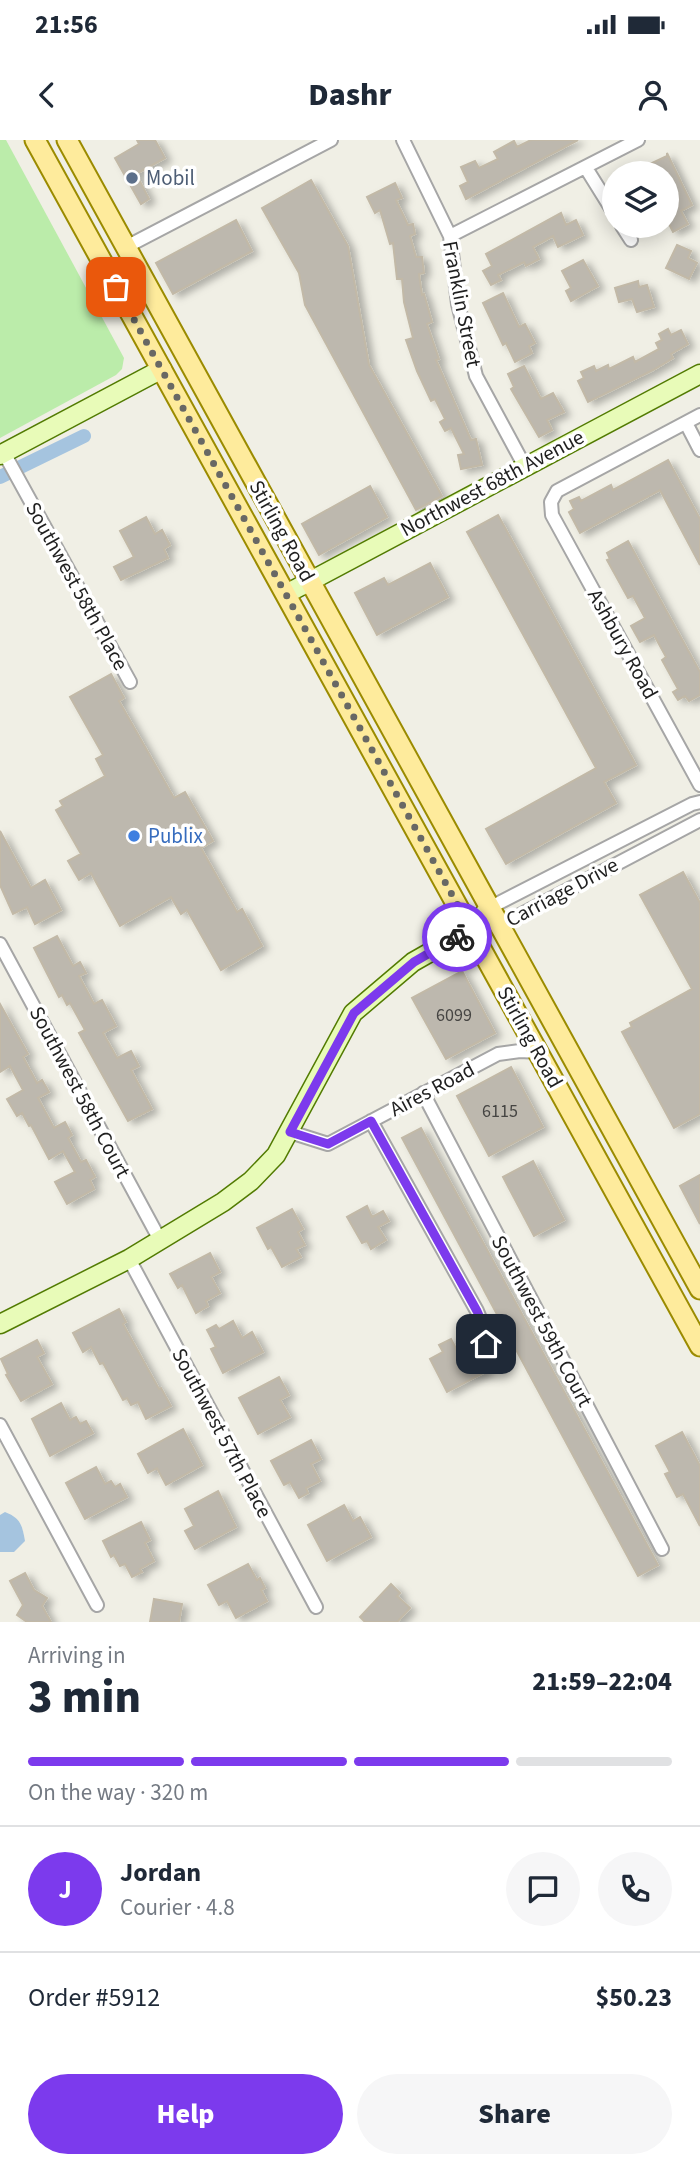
<!DOCTYPE html>
<html lang="en">
<head>
<meta charset="utf-8">
<style>
	:root { --surface:#fff; --page:#f6f6f7; --text:#1f2937; --muted:#747a83; --line:#e0e1e3; --accent:#7c3aed }
	body { margin:0; font-family:"Source Sans 3",sans-serif; background:var(--page); color:var(--text); height:100vh; display:flex; flex-direction:column; font-size:26px; white-space:nowrap }
	* { box-sizing:border-box; margin:0 }
	p { font-size:23px; color:var(--muted) }
	.icon { flex:none; width:38px; height:38px; fill:none; stroke:currentColor; stroke-width:2; stroke-linecap:round; stroke-linejoin:round }
	.map { position:relative; height:1482px; overflow:hidden }
	.sheet { display:flex; flex-direction:column; background:var(--surface); flex:1 }
	.sheet>* { flex:none }
	.buttons { position:absolute; left:602px; top:21px; display:grid; gap:14px }
	.buttons a { display:grid; place-items:center; width:77px; height:77px; border-radius:50%; background:var(--surface); box-shadow:0 4px 18px #0003; font-size:35px }
	.pin { position:absolute; display:grid; place-items:center; width:60px; height:60px; color:#fff; margin:-30px; border-radius:14px; box-shadow:0 4px 10px #0006 }
	.courier { position:absolute; display:grid; place-items:center; width:70px; height:70px; margin:-35px; border:5px solid #7c3aed; border-radius:50%; background:#fff; color:#222; box-shadow:0 2px 9px #0007 }
	.head em { font-style:normal; font-weight:800 }
	.head div { display:flex; flex-direction:column-reverse }
	.head { display:flex; align-items:center; justify-content:space-between; height:119px; padding:0 28px }
	h1 { font-size:46px; font-weight:800; line-height:52px }
	.bar { display:grid; grid-template-columns:repeat(4,1fr); gap:10px 7px; align-content:center; height:84px; padding:0 28px }
	.bar i { height:9px; border-radius:5px; background:var(--line) }
	.bar .selected { background:var(--accent) }
	.bar p { grid-column:span 4 }
	.line { display:flex; align-items:center; gap:18px; padding:0 28px; border-top:2px solid var(--line) }
	.line div { flex:1 }
	.round { display:grid; place-items:center; flex:none; width:74px; height:74px; border-radius:37px; background:var(--page) }
	.button { display:flex; gap:14px; margin-top:auto; padding:14px 28px }
	.button a { flex:1; height:80px; border-radius:42px; background:var(--accent); color:#fff; font-size:28px; font-weight:800; line-height:80px; text-align:center }
	.button a+a { background:var(--page); color:var(--text) }
	.status { display:flex; justify-content:space-between; align-items:center; height:49px; padding:0 35px; background:var(--surface); direction:ltr }
	.status svg { height:19px; fill:currentColor }
	header { display:flex; justify-content:space-between; align-items:center; height:91px; padding:0 28px; background:var(--surface); font-size:32px; font-weight:800 }
	.map>svg:first-child { display:block }
</style>
</head>
<body>
<div class="status"><b>21:56</b><svg viewBox="0 0 49 12"><path d="M0 12V9h3v3zM5 12V6h3v6zM10 12V3h3v9zM15 12V0h3v12zM26 1h20v11H26zM47 4h2v5h-2z"/></svg></div>
<header><svg class="icon" aria-label="back" viewBox="0 0 24 24"><path d="M15 5l-7 7 7 7"/></svg>Dashr<svg class="icon" aria-label="person" viewBox="0 0 24 24"><circle cx="12" cy="8" r="4"/><path d="M4 21q1-7 8-7t8 7"/></svg></header>
<div class="map">
<svg width="700" height="1482" viewBox="0 0 700 1482">
	<defs>
		<filter id="shadow"><feDropShadow dx="6" dy="3.5" stdDeviation="3.5" flood-color="#0004"/></filter>
	</defs>
	<rect width="100%" height="100%" fill="#f0efe5"/>
	<path fill="#bbecaa" d="M0 0H6L124 218 122 229 116 235 0 298Z"/>
	<path fill="#a5c4df" d="M5 1372C20 1378 22 1384 25 1401L14 1412H0V1375Z"/>
	<g fill="none" stroke-linecap="round" stroke-linejoin="round">
		<path stroke="#a5c4df" stroke-width="14" d="M0 337 84 296"/>
	</g>
	<path fill="#bdb8ae" stroke="#c2b9a7" stroke-width="2" filter="url(#shadow)" d="M137 0H155L165 18 136 34 149 59 141 64 115 18 139 4Z
		M531 0H578L466 59 460 46 468 42 461 27 475 21 479 28 498 19 494 12 514 1 517 7Z
		M667 13 692 65 681 71 688 84 673 92 667 80V33H631L667 16Z
		M311 40 348 106 369 225 442 356 416 370 305 165 299 133 262 68Z
		M395 43 402 58 396 60 408 85 413 84 415 94 410 96 416 117H422L424 133 419 134 422 155 424 154 432 182 427 184 439 219 436 220 471 300 476 299 482 325 461 329 458 315 464 314 451 288 445 291 440 282 445 279 435 259 431 261 417 231 406 200 413 198 404 162 402 139H397L393 103 390 104 380 70 375 73 367 57Z
		M561 73 566 85 576 80 583 95 558 107 553 96 533 107 539 119 526 126 524 122 498 135 501 140 491 145 483 131 492 126 486 114Z
		M236 80 252 111 173 154 156 123Z
		M677 105 691 111 688 118 697 123 689 139 666 128Z
		M583 120 598 146 571 161 566 151 571 148 562 131Z
		M638 141 639 147 647 145 654 167 637 172 632 159 619 162 615 148Z
		M503 153 519 187 525 184 535 203 529 206 532 213 515 222 506 203 503 205 483 163Z
		M668 189 671 195 681 190 688 204 671 214 673 218 653 230 588 262 578 241 584 238 581 232 594 226 596 231 608 225 609 229 633 217 635 222 659 209 656 203 662 200 659 194Z
		M524 226 541 259 553 253 564 272 547 280 552 290 539 297 511 249 514 247 508 234Z
		M668 320 700 379V425L660 350 580 393 569 372 574 369 570 361 579 357 581 361 611 345 613 350Z
		M370 346 387 377 319 415 302 384Z
		M498 375 636 625 604 642 616 663 506 724 486 689 596 628 467 392Z
		M146 377 155 394 162 390 170 405 164 409 168 418 121 440 114 427 134 417 120 391Z
		M628 401 700 532V555L689 561 685 556 678 560 673 552 678 549 662 520 666 517 654 495 640 502 631 486 645 478 633 456 628 458 607 420 610 419 607 413Z
		M430 423 448 457 377 495 355 453 384 438 388 445Z
		M111 534 124 558 119 561 174 658 185 652 213 701 201 708 237 772 242 769 262 806 221 830 187 770 181 774 171 757 120 786 91 733 79 740 68 721 81 714 56 670 63 666 60 661 105 636 96 619 103 615 70 557Z
		M0 691 31 748 45 740 61 770 35 784 27 767 13 774 0 745Z
		M683 732 700 763V974L674 988 622 892 632 887 630 883 692 849 640 755Z
		M57 796 73 826 80 822 86 833 79 836 94 864 102 860 116 886 103 893 117 918 131 911 139 926 131 930 152 969 128 981 79 893 85 890 70 863 67 865 62 855 59 857 34 808Z
		M462 831 495 893 446 919 412 858Z
		M0 864 28 914 23 917 37 943 42 940 49 952 38 958 54 988 65 982 72 995 68 998 81 1022 86 1020 95 1037 90 1040 94 1049 67 1064 55 1042 75 1032 63 1011 49 1019 31 985 29 986 22 973 17 976 7 959 23 950 10 926 0 932Z
		M511 927 543 987 489 1016 457 956Z
		M421 988 658 1425 638 1436 402 998Z
		M533 1021 564 1080 534 1096 503 1037Z
		M700 1035V1084L680 1046Z
		M367 1066 372 1077 383 1071 389 1081 378 1087 386 1100 371 1109 367 1101 362 1103 347 1077Z
		M292 1069 303 1089 298 1092 305 1105 296 1109 301 1117 282 1127 271 1107 268 1109 257 1088Z
		M210 1113 220 1132 211 1137 220 1153 206 1161 208 1166 196 1173 182 1145 178 1148 170 1134Z
		M119 1169 126 1182 123 1184 159 1249 161 1248 171 1266 146 1279 138 1262 131 1265 127 1258 123 1260 103 1223 100 1224 91 1207 83 1212 73 1193Z
		M233 1181 242 1198 252 1192 263 1212 223 1233 211 1209 216 1207 207 1190 216 1185 219 1189Z
		M451 1199 465 1226 477 1219 482 1222 487 1231 447 1252 430 1219 443 1212 439 1205Z
		M37 1200 44 1213 37 1217 52 1244 21 1261 6 1235 8 1234 1 1219Z
		M279 1237 289 1255 280 1260 290 1277 258 1294 239 1258Z
		M61 1263 70 1280 76 1277 80 1284 86 1281 93 1293 50 1316 32 1279Z
		M183 1289 202 1325 166 1345 157 1328 148 1333 138 1314Z
		M682 1292 700 1326V1386L683 1354 677 1357 665 1334 670 1332 656 1306Z
		M311 1300 321 1319 311 1324 320 1341 306 1348 308 1353 299 1358 290 1342 284 1345 271 1321Z
		M96 1327 105 1344 111 1341 115 1347 120 1344 127 1357 85 1379 66 1343Z
		M218 1351 236 1387 195 1409 185 1391 194 1386 185 1369Z
		M344 1365 353 1381 360 1377 371 1397 327 1421 308 1385Z
		M141 1382 150 1400 145 1403 154 1421 140 1429 142 1432 132 1437 125 1424 120 1426 114 1415 111 1417 103 1401Z
		M248 1424 257 1440 260 1438 265 1448 261 1450 267 1461 236 1478 227 1461 219 1465 208 1445Z
		M25 1433 34 1450 47 1458 42 1466 51 1482H27L17 1475 23 1465 10 1441Z
		M391 1444 400 1453 397 1456 410 1468 397 1482H365L360 1477Z
		M154 1459 182 1464 179 1482H150Z"/>
	<g fill="none" stroke-linecap="round" stroke-linejoin="round">
		<defs>
			<path id="street" d="M403 0 450 96 458 164 476 236 524 325
				M586 28 614 73
				M622 86 631 100
				M450 96 638 0
				M126 107 331 0
				M700 275 557 351 551 362 552 375 700 645
				M686 283 700 310
				M4 313 130 542
				M489 768 692 664 700 662
				M499 786 700 680
				M0 804 160 1100
				M423 953 662 1409
				M371 981 477 1171 485 1190 484 1214
				M290 992 328 1004 498 914 520 911 539 912
				M129 1119 316 1467
				M0 1285 97 1465"/>
			<path id="secondary" d="M0 315 162 229
				M286 454 700 234
				M0 1184 129 1119 223 1062 251 1041 276 1015 353 873 413 822 471 789 489 768"/>
			<path id="primary" d="M35 0 700 1206
				M67 0 700 1149"/>
		</defs>
		<use href="#street" stroke="#a6a6a6" stroke-width="16"/>
		<use href="#secondary" stroke="#527b02" stroke-width="21"/>
		<use href="#primary" stroke="#9b8b00" stroke-width="23"/>
		<use href="#street" stroke="#fff" stroke-width="12"/>
		<use href="#secondary" stroke="#e8fbb8" stroke-width="18"/>
		<use href="#primary" stroke="#feeb9c" stroke-width="19"/>
	</g>
	<g fill="none" stroke-linecap="round" stroke-linejoin="round">
		<path stroke="#686864" stroke-width="7" stroke-dasharray="0 12.6" d="M116 147 471 789 457 797"/>
		<path stroke="#7c3aed" stroke-width="9" d="M457 797 414 822 354 873 290 992 328 1004 371 981 477 1171 485 1189 486 1204"/>
	</g>
	<circle fill="#5c6f8a" stroke="#fff" stroke-width="2.5" cx="132" cy="38" r="7"/>
	<circle fill="#3f7fe0" stroke="#fff" stroke-width="2.5" cx="134" cy="696" r="7"/>
	<g text-anchor="middle" stroke-width="7" stroke-linejoin="round" paint-order="stroke">
		<g font-size="18" fill="#464543">
			<text x="454" y="881">6099</text>
			<text x="500" y="977">6115</text>
		</g>
		<g font-size="21" fill="#4e5e75" stroke="#fff" text-anchor="start">
			<text x="146" y="45">Mobil</text>
		</g>
		<g font-size="21" fill="#1f1f1f" stroke="#fff">
			<text transform="translate(462 164) rotate(79)" y="7">Franklin Street</text>
			<text transform="translate(492 343) rotate(-28)" y="7">Northwest 68th Avenue</text>
			<text transform="translate(282 391) rotate(61)" y="7">Stirling Road</text>
			<text transform="translate(77 446) rotate(61)" y="7">Southwest 58th Place</text>
			<text transform="translate(623 504) rotate(61)" y="7">Ashbury Road</text>
			<text transform="translate(562 752) rotate(-28)" y="7">Carriage Drive</text>
			<text transform="translate(530 897) rotate(61)" y="7">Stirling Road</text>
			<text transform="translate(432 949) rotate(-28)" y="7">Aires Road</text>
			<text transform="translate(80 952) rotate(62)" y="7">Southwest 58th Court</text>
			<text transform="translate(542 1181) rotate(62)" y="7">Southwest 59th Court</text>
			<text transform="translate(222 1293) rotate(62)" y="7">Southwest 57th Place</text>
		</g>
		<g font-size="21" fill="#366cbe" stroke="#fff" text-anchor="start">
			<text x="148" y="703">Publix</text>
		</g>
	</g>
</svg>
<div class="buttons">
<a><svg class="icon" aria-label="layers" viewBox="0 0 24 24"><path d="M12 4l9 5-9 5-9-5zM3 14l9 5 9-5"/></svg></a>
</div>
<div class="pin" style="left:116px;top:147px;background:#ea580c"><svg class="icon" aria-label="bag" viewBox="0 0 24 24"><path d="M5 8h14l-1 12H6zM9 8a3 3 0 0 1 6 0"/></svg></div>
<div class="pin" style="left:486px;top:1204px;background:#1f2937"><svg class="icon" aria-label="home" viewBox="0 0 24 24"><path d="M3 11l9-7 9 7M6 9v11h12V9"/></svg></div>
<div class="courier" style="left:457px;top:797px"><svg class="icon" aria-label="bike" viewBox="0 0 24 24"><circle cx="6" cy="16" r="4"/><circle cx="18" cy="16" r="4"/><path d="M6 16l4-8h5l3 8M10 8l3 8H6M13 5h3"/></svg></div>
</div>
<section class="sheet">
<div class="head"><div><h1>3 min</h1><p>Arriving in</p></div><em>21:59–22:04</em></div>
<div class="bar"><i class="selected"></i><i class="selected"></i><i class="selected"></i><i></i><p>On the way · 320 m</p></div>
<div class="line" style="height:126px"><b class="round" style="background:var(--accent);color:#fff">J</b><div><b>Jordan</b><p>Courier · 4.8</p></div><a class="round"><svg class="icon" aria-label="chat" viewBox="0 0 24 24"><path d="M4 5h16v11H9l-5 4z"/></svg></a><a class="round"><svg class="icon" aria-label="phone" viewBox="0 0 24 24"><path d="M5 4h4l2 5-3 2q2 4 5 5l2-3 5 2v4C11 20 4 13 5 4z"/></svg></a></div>
<div class="line" style="height:91px"><div>Order #5912</div><b>$50.23</b></div>
<div class="button"><a>Help</a><a>Share</a></div>
</section>
</body>
</html>
